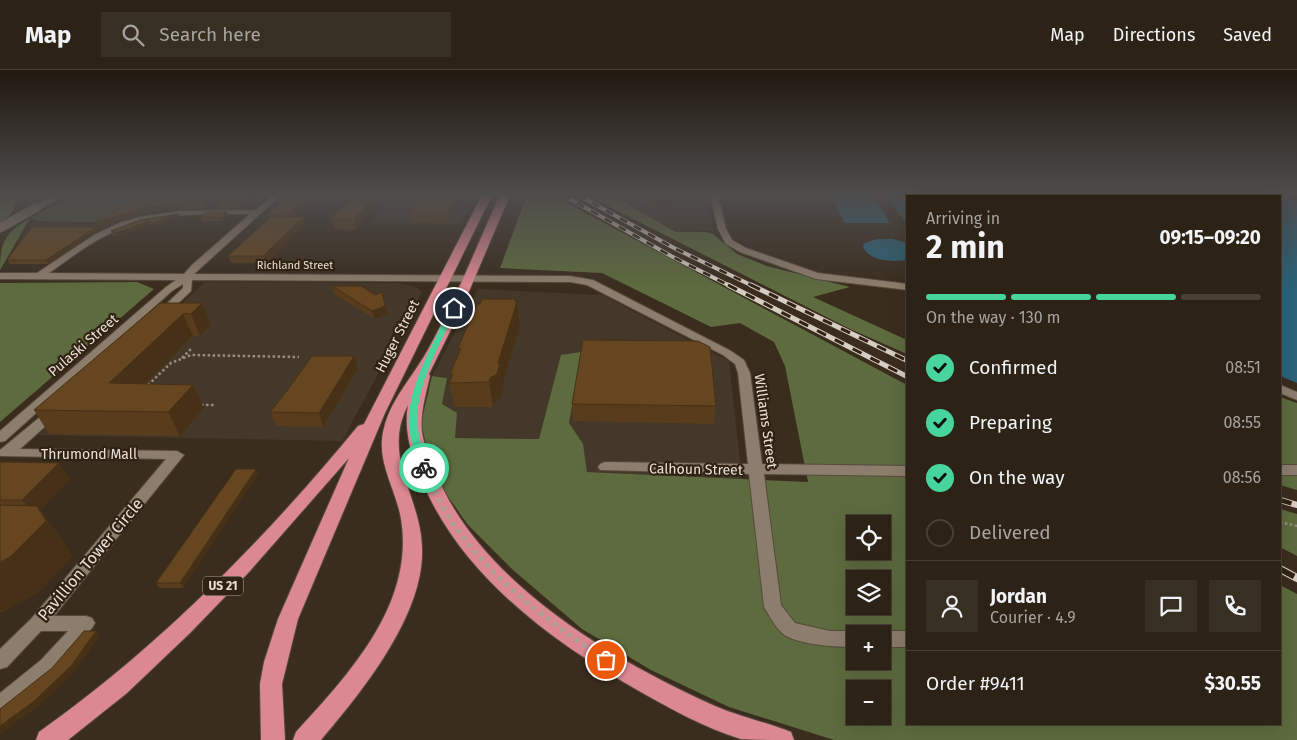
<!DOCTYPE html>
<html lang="en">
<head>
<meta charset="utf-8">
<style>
	:root { --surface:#2c2216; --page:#382f23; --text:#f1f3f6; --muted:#a6a4a1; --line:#483f35; --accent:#47d49d }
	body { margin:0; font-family:"Fira Sans",sans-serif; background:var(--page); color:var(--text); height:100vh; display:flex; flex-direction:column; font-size:19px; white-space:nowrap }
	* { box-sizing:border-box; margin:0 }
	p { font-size:16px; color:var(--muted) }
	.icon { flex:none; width:28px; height:28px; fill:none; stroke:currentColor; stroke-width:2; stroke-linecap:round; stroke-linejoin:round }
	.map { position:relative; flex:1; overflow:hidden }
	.sheet { position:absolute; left:906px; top:125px; width:375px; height:530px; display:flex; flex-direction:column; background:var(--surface); border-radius:0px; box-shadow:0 5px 20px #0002,0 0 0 1px var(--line) }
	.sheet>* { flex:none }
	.tools { position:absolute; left:846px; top:445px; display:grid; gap:10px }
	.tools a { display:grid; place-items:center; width:45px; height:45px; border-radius:0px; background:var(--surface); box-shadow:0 5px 20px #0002,0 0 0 1px var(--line); font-size:25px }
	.pin { position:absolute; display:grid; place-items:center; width:42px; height:42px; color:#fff; margin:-21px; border:2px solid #fff; border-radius:50%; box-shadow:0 1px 5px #0007 }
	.courier { position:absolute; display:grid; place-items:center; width:50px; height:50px; margin:-25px; border:4px solid #47d49d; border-radius:50%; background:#fff; color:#222; box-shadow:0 1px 6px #0007 }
	.summary em { font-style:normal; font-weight:700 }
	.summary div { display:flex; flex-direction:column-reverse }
	.summary { display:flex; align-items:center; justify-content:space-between; height:85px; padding:0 20px }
	h1 { font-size:32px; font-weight:700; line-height:38px }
	.bar { display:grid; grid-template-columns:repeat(4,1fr); gap:8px 5px; align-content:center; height:60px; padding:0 20px }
	.bar i { height:6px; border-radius:4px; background:var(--line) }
	.bar .selected { background:var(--accent) }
	.bar p { grid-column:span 4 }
	.line { display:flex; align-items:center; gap:12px; padding:0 20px; border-top:1px solid var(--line) }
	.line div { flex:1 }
	.round { display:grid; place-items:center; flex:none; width:52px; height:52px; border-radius:0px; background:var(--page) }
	ol { padding:0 20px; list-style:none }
	li { display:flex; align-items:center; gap:15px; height:55px }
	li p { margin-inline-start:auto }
	li .icon { padding:5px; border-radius:50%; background:var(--accent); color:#111; stroke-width:4 }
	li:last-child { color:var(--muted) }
	li i { width:28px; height:28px; border:2px solid var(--line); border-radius:50% }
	header { display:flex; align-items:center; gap:30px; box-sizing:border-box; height:70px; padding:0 25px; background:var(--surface); border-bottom:1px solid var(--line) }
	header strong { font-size:24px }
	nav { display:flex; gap:28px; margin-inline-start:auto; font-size:18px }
	.search { width:350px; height:45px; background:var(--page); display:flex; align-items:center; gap:12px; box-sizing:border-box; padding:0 18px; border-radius:0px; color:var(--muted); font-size:19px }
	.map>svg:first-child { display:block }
</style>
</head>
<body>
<header>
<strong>Map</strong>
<div class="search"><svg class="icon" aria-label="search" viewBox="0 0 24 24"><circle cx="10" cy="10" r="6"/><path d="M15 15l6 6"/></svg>Search here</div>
<nav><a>Map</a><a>Directions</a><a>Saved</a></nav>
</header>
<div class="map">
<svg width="1297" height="670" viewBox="0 0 1297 670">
	<rect width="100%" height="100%" fill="#3a2d1e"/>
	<path fill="#44382a" d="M390 125H476L459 154 368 153Z
		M615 125H708L713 161 676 162 622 132Z
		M205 212 397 213 414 216 422 222 342 371 38 365Z
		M478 219 602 225 729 291 742 409 587 402 539 369 454 368 441 335 447 308 432 306Z"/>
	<path fill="#485137" d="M74 125H146L108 148 92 152 38 151 30 148Z"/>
	<path fill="#5d6b3e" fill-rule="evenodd" d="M0 125H17C16 139 12 145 0 153Z
		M527 125H552L907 315 908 654H1280V515L1297 524V670H834L729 637 651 600 582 559 513 500 468 455 442 418 427 379 421 353 432 306 447 308 442 334 457 343 455 368 539 369 561 285 581 282 569 353 583 374 587 402 808 412 785 296 774 272 740 253 711 257 602 203 500 198ZM855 454H882V481H855ZM855 509H882V536H855ZM855 564H882V591H855ZM855 619H882V646H855Z
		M586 125H615L623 132 676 162H706L713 164 737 184 767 196 850 217 813 227 907 270V284L850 259Z
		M30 148 0 200C0 172 5 163 30 148Z
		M137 212 154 219 0 352V213Z
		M1280 327 1297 333V420L1280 415Z
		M1280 439 1297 444V486L1280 477Z"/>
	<path fill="#2a637a" d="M830 125H872L890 153H845Z
		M886 125H928L929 126H908L906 153Z
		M1280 128 1297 131V313L1280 306Z
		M876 169H893L907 173V190C894 192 868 192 863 176L865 173Z"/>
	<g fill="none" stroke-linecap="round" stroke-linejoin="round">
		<defs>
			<path id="minor" d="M56 125H65L40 139 33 137Z
				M273 125H281L194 204 570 206 593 210 731 281 744 290 750 303 762 394 908 396V406L764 404 781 535 795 553 830 561H855L861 564H855V577C838 577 795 575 782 563 775 557 769 545 764 537L749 404 600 400 598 397 600 394 605 392 748 394 738 303 735 294 723 285 587 215 570 212 192 210 191 221 166 245 162 246 157 243 183 218V214L172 221 5 371 0 372V361L166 217 176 210 0 209V203H37L94 165 121 152 140 147 180 141 256 140ZM250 144 192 195 184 204 49 203C68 190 86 175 107 165 151 142 201 144 250 144Z
				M710 125H718L726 159 732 170 746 178 818 203 908 214V220L816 209 740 182 726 174 718 159Z
				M1280 315 1297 322V330L1280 323Z
				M55 337 59 338 61 341 59 344 20 379 177 381 184 385 54 546H86L92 548 95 553 92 558 55 602 7 641 0 644V623L41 590 68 561H41L7 597 0 599V579L31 549 166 389 0 386V380L51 338Z
				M1280 395H1297V405H1280Z
				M882 561H908V577H882V564H876Z"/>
			<path id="highway" d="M482 125H492L385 343 298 549 282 614 285 670H261L260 614 264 592 278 549 349 388 249 502 190 563 127 623 68 670H36L39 662C158 578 266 468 358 356L364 354Z
				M500 125H510L464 233 429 304 430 306C426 324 420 343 422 362 424 375 430 389 435 401 479 512 611 589 715 636 740 647 766 652 791 662L794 670C778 670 757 670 741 669 705 658 671 639 639 621 549 570 455 501 418 401 410 379 404 359 408 335 381 387 421 426 422 478 425 544 362 622 321 670H293L296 662C349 604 415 534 401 449 396 418 375 391 384 358 391 328 416 303 430 276 457 227 477 175 500 125Z"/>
		</defs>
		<use href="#minor" stroke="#554a3d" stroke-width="2"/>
		<use href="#highway" stroke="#554a3d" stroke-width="2"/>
		<path stroke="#988d82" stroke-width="2" stroke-dasharray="2 2" stroke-linecap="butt" d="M1068 125 1071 126
			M22 133 25 125
			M1280 137 1281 150"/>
		<path stroke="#988d82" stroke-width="2.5" stroke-dasharray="2.5 2.5" stroke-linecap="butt" d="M182 288 191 279
			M148 315 171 293 191 285 299 287
			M201 335H214
			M1280 452 1297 456"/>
		<use href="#minor" fill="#8d7d6c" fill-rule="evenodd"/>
		<use href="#highway" fill="#dc8892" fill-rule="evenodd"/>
		<defs>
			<path id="rail-far3" d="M563 125 671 186 730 216
				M578 125 674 178 753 216"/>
			<path id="rail-far2" d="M728 215 908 307
				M751 215 908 291"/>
			<path id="rail-far1" d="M1280 430 1297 435"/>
			<path id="rail" d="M1280 499 1297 508"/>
		</defs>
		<use href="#rail-far3" stroke="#d6cdc3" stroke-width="4"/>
		<use href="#rail-far2" stroke="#d6cdc3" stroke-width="5"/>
		<use href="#rail-far1" stroke="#d6cdc3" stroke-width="6"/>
		<use href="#rail" stroke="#d6cdc3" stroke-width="8"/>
		<use href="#rail-far3" stroke="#302314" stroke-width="2.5" stroke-dasharray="8" stroke-linecap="butt"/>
		<use href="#rail-far2" stroke="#302314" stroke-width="3" stroke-dasharray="10" stroke-linecap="butt"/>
		<use href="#rail-far1" stroke="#302314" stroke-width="4.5" stroke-dasharray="12" stroke-linecap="butt"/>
		<use href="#rail" stroke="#302314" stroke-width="5.5" stroke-dasharray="16" stroke-linecap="butt"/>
		<defs>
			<path id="minor-bridge" d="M0 158 37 137"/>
		</defs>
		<use href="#minor-bridge" stroke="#554a3d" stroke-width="10" stroke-linecap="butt"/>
		<use href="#minor-bridge" stroke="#8d7d6c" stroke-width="9"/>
	</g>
	<path fill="#583c1c" d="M140 125H242L225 131H240L242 135 237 138 218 139 217 135 220 133 205 139H180L140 145 99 160 96 153Z
		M291 125H319L295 147H303L305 154 266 193H231L228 186 269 149 267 144Z
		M422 125H465L448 153 412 152 410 142Z
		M635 125H681V130L653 139 635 130Z
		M382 129 356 160 334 159 331 149Z
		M227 142 228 146 221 151H202L201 147Z
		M180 148 154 156 150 155 117 166 112 165 111 161 140 150Z
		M98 160 48 194H10L7 190Z
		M332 216 387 244 375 249 334 224Z
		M516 229V232H517L520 255 503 312 504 317 500 329 494 333 493 337H455L449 313 451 309 450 304 459 283 458 278Z
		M160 233H202L211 254 200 266H193L145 314 204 338 180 366 49 364 34 340Z
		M354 286 358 299 323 357 276 356 270 342Z
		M572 334 716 336 714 354 573 351Z
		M0 392 70 409 40 440 63 471 72 487 38 523 2 542H0Z
		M256 399 258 404 183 518H159L156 513Z"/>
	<path fill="#473116" d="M224 125H242L205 139 203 132Z
		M310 125H319L291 151 288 144Z
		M375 125H381L382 129 356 160 354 150Z
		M457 125H465L448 153 447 142Z
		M656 125H681V130L653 139V126Z
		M240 131 242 135 237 138 236 135Z
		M177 133 180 139 140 145 99 160 96 153 137 139Z
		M227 142 228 146 221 151 220 148Z
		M179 144 180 148 154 156 153 153Z
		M303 147 305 154 266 193 263 186Z
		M149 151 150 155 117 166 116 163Z
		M96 157 98 160 48 194 46 190Z
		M382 222 387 244 375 249 372 241Z
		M516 229V235L517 232 520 255 503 312 504 317 500 329 494 333 493 337 489 312 498 293Z
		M202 233 211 254 200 266 191 244Z
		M183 244 193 266 122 337 109 313Z
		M354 286 358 299 323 357 319 343Z
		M193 315 204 338 180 366 168 342Z
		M59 393 70 409 40 440 63 471 72 487 38 523 2 542 0 540V492L34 446 22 430Z
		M256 399 258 404 183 518 180 513Z
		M96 561 100 566 75 601 38 637 0 664V656Z"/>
	<path fill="#664620" stroke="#473116" d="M140 125H224L203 132 177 133 137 139 96 153Z
		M291 125H310L288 144H267Z
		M354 125H375L354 150 331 149Z
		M422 125H457L447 142H410Z
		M222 131H240L236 135H217Z
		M207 142H227L220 148 201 147Z
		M179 144 153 153 149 151 116 163 111 161 140 150Z
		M271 147H303L263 186H228Z
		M32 157H96L46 190H7Z
		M332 216H361L375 225 382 222 385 236 372 241Z
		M482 229H516L515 232H517L498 293H500L497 304 490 308 489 312 449 313 453 304H450L461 278H458L477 234H480Z
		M160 233H202L191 244H183L109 313 193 315 168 342 34 340Z
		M583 270 698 271 710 277 716 336 572 334Z
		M312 286H354L319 343 270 342 286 322Z
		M0 392 59 393 22 430H0Z
		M236 399H256L180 513H156Z
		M0 435 37 436 46 451 10 487 0 492Z
		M84 561H96L71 596 33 632 0 656V639L52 598Z"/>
	<linearGradient id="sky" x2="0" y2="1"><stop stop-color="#201910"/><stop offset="0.57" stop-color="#4f4c4c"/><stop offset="1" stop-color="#4f4c4c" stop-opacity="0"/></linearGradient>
	<rect width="1297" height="218" fill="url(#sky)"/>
	<path fill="#47d49d" d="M454 236 457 238C441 272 412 321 418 360 420 373 425 385 428 398L424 401 419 398C416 385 411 372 409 360 405 320 434 273 450 238Z"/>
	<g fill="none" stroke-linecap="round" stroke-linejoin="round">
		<path stroke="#aca196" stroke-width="5" stroke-dasharray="0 9" d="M424 398C456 483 532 541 606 590"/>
	</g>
	<g text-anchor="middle" stroke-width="4.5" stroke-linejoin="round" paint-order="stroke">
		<g font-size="11" fill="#e9e0d7" stroke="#302314">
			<text x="295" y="199">Richland Street</text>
		</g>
		<rect fill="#302314" stroke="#b2a79c" stroke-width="1" x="203" y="506.5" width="40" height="19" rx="4"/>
		<g font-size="12" font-weight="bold" fill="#e9e0d7">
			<text x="223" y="520">US 21</text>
		</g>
		<g font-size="14" fill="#e9e0d7" stroke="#302314">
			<text transform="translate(397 266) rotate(-63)" y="5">Huger Street</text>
			<text transform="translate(83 275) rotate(-41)" y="5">Pulaski Street</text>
			<text transform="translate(766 351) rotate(82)" y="5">Williams Street</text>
			<text x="89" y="389">Thrumond Mall</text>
			<text transform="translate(696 399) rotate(1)" y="5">Calhoun Street</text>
		</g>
		<g font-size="16" fill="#e9e0d7" stroke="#302314">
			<text transform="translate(90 489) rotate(-50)" y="6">Pavillion Tower Circle</text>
		</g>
	</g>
</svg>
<div class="tools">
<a><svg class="icon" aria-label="locate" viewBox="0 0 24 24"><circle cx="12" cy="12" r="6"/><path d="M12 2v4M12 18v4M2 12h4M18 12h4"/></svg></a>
<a><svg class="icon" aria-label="layers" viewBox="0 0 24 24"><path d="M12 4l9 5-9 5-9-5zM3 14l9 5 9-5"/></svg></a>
<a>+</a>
<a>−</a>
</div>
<div class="pin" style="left:606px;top:590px;background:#ea580c"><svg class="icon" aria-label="bag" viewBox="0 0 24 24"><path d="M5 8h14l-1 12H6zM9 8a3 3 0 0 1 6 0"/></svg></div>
<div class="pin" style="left:454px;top:238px;background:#1f2937"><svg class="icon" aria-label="home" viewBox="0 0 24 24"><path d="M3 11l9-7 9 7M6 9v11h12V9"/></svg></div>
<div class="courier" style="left:424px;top:398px"><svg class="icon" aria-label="bike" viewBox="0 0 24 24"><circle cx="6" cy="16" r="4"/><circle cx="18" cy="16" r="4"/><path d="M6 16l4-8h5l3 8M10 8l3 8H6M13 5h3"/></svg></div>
<section class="sheet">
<div class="summary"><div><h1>2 min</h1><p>Arriving in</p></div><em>09:15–09:20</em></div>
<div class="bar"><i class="selected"></i><i class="selected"></i><i class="selected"></i><i></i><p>On the way · 130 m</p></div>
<ol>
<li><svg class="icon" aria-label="check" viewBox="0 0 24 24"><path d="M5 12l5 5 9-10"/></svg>Confirmed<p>08:51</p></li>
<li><svg class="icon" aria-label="check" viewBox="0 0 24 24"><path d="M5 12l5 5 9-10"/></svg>Preparing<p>08:55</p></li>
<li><svg class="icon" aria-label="check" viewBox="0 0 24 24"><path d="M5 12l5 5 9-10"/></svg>On the way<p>08:56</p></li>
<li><i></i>Delivered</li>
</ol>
<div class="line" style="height:90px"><a class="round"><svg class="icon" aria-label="person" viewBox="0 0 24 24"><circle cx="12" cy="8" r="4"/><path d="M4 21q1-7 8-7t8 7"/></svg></a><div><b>Jordan</b><p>Courier · 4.9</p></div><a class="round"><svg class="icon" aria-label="chat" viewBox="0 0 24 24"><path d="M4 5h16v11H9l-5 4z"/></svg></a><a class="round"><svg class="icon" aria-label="phone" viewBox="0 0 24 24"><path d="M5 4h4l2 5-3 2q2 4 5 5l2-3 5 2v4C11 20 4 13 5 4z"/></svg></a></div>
<div class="line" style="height:65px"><div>Order #9411</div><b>$30.55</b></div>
</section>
</div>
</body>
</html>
